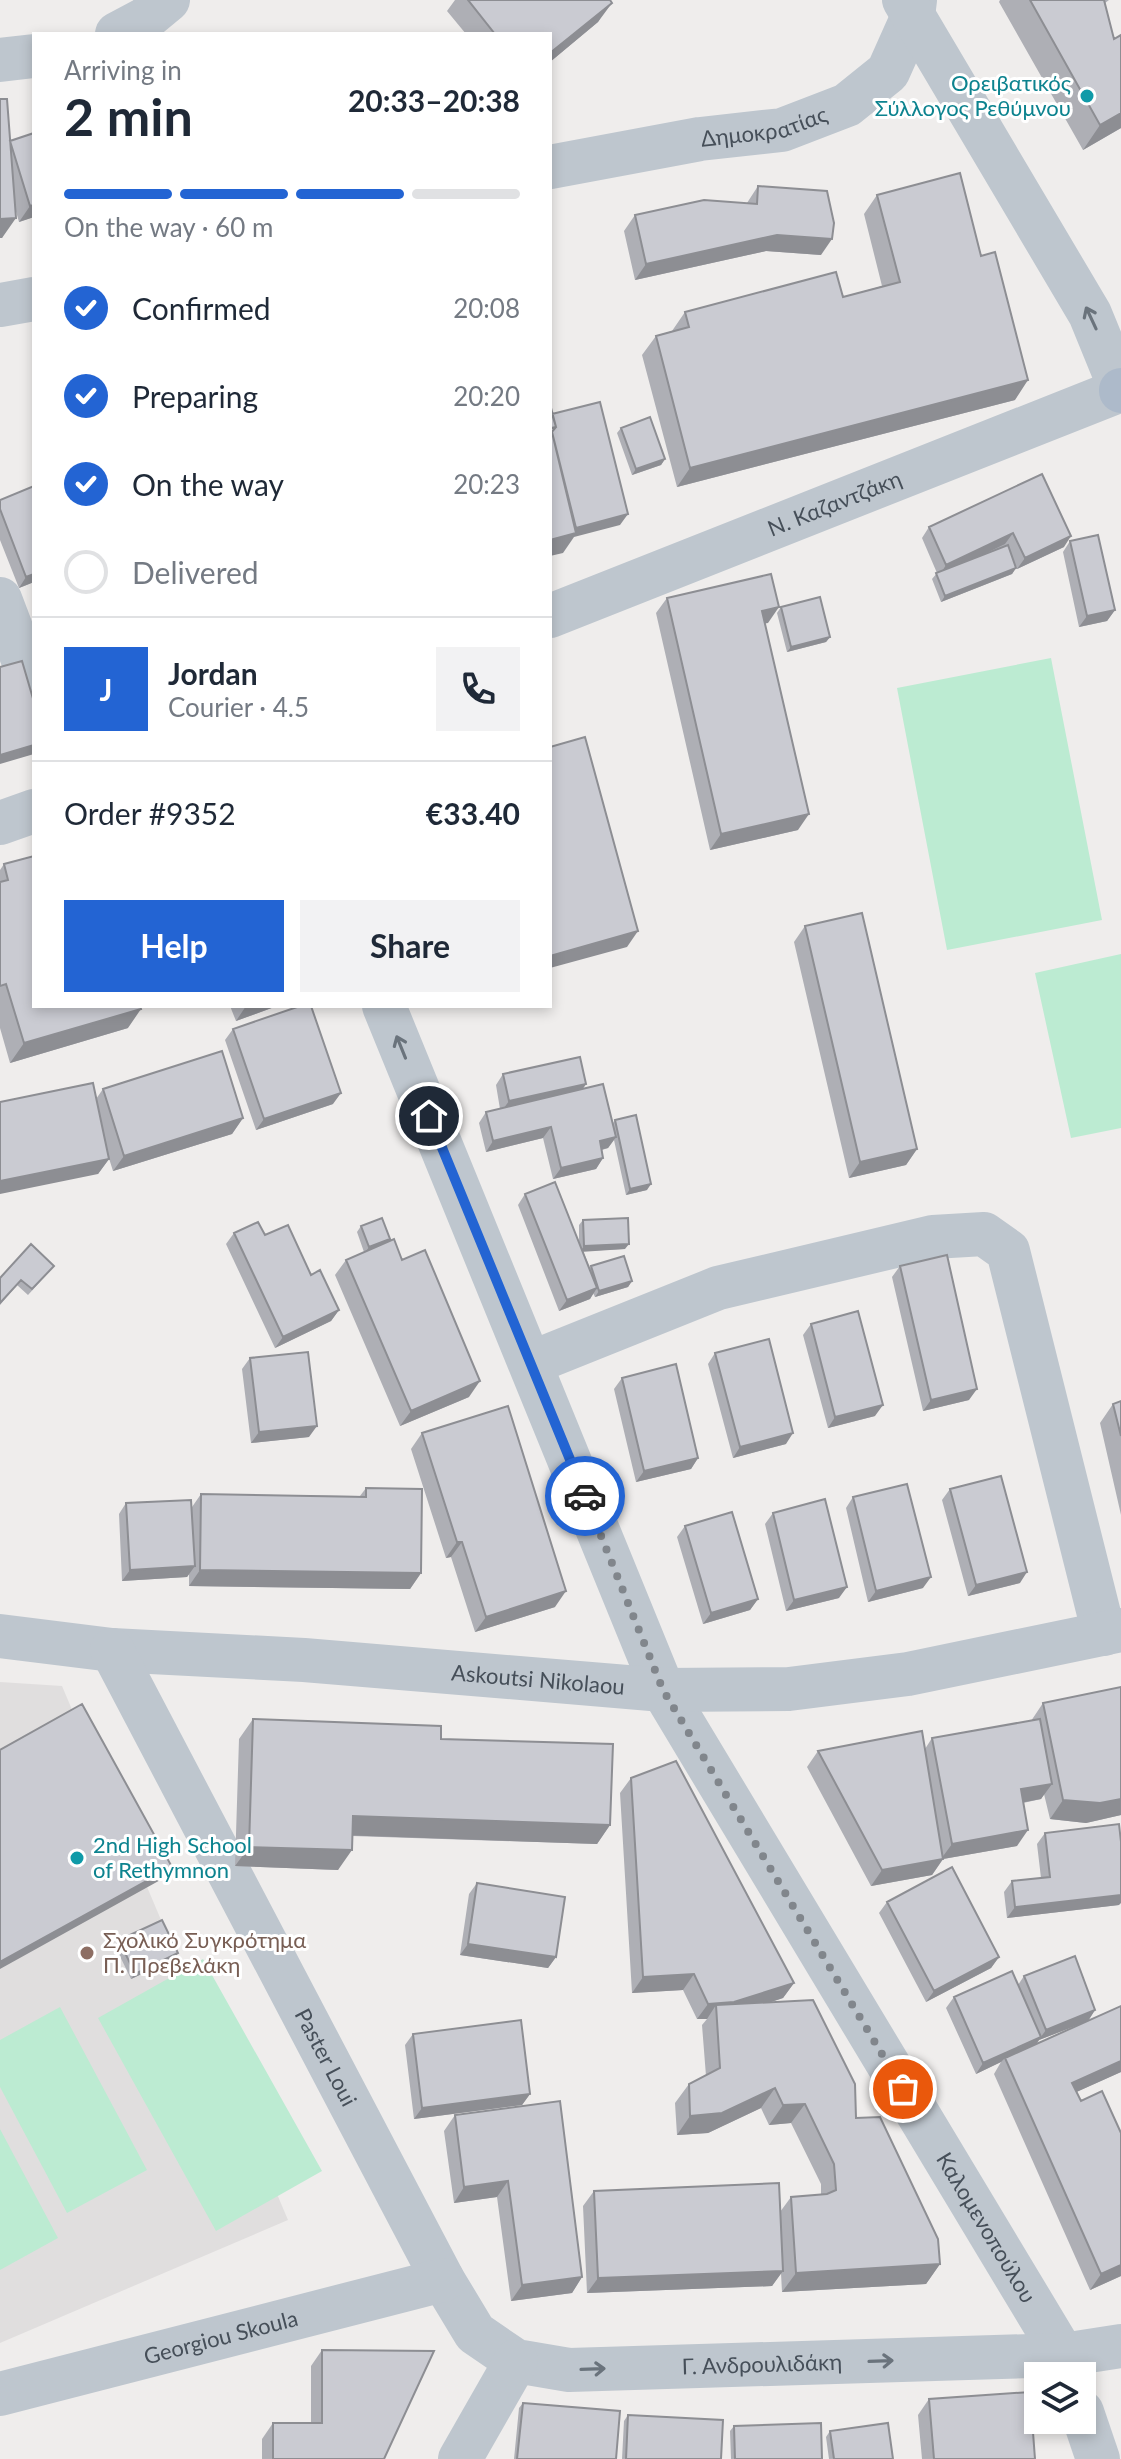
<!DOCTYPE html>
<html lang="en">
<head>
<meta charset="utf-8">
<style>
	:root { --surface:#fff; --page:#f2f2f3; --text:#1f2937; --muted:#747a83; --line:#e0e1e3; --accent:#2364d3 }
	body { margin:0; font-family:Lato,sans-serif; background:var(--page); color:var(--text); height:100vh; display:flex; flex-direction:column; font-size:30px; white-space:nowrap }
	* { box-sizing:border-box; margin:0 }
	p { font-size:26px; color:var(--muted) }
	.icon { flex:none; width:44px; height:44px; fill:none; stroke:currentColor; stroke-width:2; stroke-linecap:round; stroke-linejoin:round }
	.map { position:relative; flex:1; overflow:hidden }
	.sheet { position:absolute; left:32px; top:32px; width:520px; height:976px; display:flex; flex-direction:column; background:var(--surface); border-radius:0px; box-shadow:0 4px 12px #0003 }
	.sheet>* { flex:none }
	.controls { position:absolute; left:1024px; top:2362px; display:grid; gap:16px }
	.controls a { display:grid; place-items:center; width:72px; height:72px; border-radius:0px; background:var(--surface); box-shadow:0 4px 12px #0003; font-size:40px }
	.pin { position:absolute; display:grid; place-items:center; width:68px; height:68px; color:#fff; margin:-34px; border:4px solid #fff; border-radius:50%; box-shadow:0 2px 8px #0007 }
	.courier { position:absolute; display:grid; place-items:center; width:80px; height:80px; margin:-40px; border:6px solid #2364d3; border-radius:50%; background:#fff; color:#222; box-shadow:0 2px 10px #0007 }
	.headline em { font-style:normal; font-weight:700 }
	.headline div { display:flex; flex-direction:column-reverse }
	.headline { display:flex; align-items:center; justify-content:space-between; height:136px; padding:0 32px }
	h1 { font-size:52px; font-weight:700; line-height:60px }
	.bar { display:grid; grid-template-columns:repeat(4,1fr); gap:12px 8px; align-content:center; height:96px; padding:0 32px }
	.bar i { height:10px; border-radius:6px; background:var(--line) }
	.bar .current { background:var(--accent) }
	.bar p { grid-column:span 4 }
	.line { display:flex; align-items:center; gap:20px; padding:0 32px; border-top:2px solid var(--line) }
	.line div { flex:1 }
	.round { display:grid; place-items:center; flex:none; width:84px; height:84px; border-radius:0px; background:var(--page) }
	ol { padding:0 32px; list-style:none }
	li { display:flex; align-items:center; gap:24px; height:88px }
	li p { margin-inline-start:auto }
	li .icon { padding:8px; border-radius:50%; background:var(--accent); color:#fff; stroke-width:4 }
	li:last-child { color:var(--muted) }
	li i { width:44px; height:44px; border:4px solid var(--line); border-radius:50% }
	.primary-button { display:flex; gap:16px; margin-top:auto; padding:16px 32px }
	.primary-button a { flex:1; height:92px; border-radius:0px; background:var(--accent); color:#fff; font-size:32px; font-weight:700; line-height:92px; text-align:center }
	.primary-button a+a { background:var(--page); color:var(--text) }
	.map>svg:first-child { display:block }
</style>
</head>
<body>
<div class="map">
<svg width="1121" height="2459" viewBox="0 0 1121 2459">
	<rect width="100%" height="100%" fill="#efedec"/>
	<path fill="#e0dede" d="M0 1682 62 1686 288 2220 0 2343Z"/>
	<path fill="#bcebd2" d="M1051 658 1102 920 947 950 897 688Z
		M1121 954V1128L1071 1138 1035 973Z
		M203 1959 322 2171 216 2231 98 2018Z
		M60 2007 147 2170 67 2213 0 2087V2040Z
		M0 2129 58 2238 0 2270Z"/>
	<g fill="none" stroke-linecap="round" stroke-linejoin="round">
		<g stroke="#bec6ce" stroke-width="44">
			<path d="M117 34 145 19 168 0"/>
			<path d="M0 60 34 56"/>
			<path id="s1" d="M550 167 700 139 782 130 847 105 888 72 913 16 915 0"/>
			<path d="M0 305 34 299"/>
			<path d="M0 599 34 689"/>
			<path id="s2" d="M550 616 1121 390 1090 314 904 0"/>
			<path d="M0 823 34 811"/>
			<path id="s3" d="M384 1006 663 1690 1063 2355 1070 2376"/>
			<path d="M531 1363 718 1288 933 1237 984 1234 1008 1251 1104 1634"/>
			<path id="s4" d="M0 1636 112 1650 304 1660 663 1690 789 1689 908 1674 1121 1630"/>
			<path id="s5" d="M112 1650 443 2280 475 2333 516 2361 569 2370 1063 2355 1121 2346"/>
			<path id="s6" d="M0 2394 443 2280"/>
			<path d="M1082 2412 1098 2459"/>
			<path d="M460 2459 516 2361"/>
		</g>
		<path stroke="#adbaca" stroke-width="44" d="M1121 390V391"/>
	</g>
	<path fill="#aeafb5" d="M455 0H610L598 22 550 62V34H466L447 11Z
		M1000 0H1109L1105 3 1114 39 1121 35V128L1083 150 999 2Z
		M0 99 10 141 34 217 19 222 15 208 2 238H0Z
		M758 186 821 255 766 251 635 280 624 231 635 215 747 203Z
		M877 195 1015 400 677 487 642 355 656 336 672 331 685 312 843 297 882 286 864 214Z
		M621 428 665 459 661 465 632 475 617 433Z
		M1042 474 1064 547 1017 569 1016 566V568L1012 574 941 602 932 579 937 573 922 538 929 527Z
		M34 486V582L19 588 0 540V500Z
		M1070 541 1115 610 1107 621 1079 627 1063 552Z
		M667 598 768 623H765L798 830 710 850 656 613Z
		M781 607 830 637 826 642 787 652 777 613Z
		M34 856V1006L128 1028 10 1063 0 1028V870L4 864Z
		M805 926 917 1149 906 1165 849 1178 794 942Z
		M230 1006H277L236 1021Z
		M233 1029 333 1104 256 1130 225 1040Z
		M503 1074 586 1084 583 1089 613 1123 615 1120 647 1190 626 1195 614 1140 608 1148 602 1150 603 1158 596 1169 553 1179 543 1138 486 1152 479 1123 486 1112 500 1109 496 1085Z
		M103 1089 243 1118 232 1134 113 1171 107 1152 109 1159 98 1174 96 1099Z
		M525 1194 579 1242V1225L583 1220 625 1249 583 1251 590 1268 591 1266 632 1281 628 1287 595 1297 593 1293 590 1299 559 1311 518 1205Z
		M361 1226 390 1239 387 1242 402 1260 469 1397 400 1426 335 1275 346 1260 364 1252 357 1232Z
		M234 1233 311 1275 339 1310 331 1321 275 1348 226 1244Z
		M900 1266 969 1400 923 1411 892 1277Z
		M50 1271 28 1295 17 1285 0 1305V1278Z
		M811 1324 875 1416 828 1428 803 1335Z
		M715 1353 786 1444 733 1458 708 1364Z
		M250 1358 309 1437 251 1443 242 1369Z
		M622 1378 698 1458 691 1469 636 1482 614 1389Z
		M1121 1401V1515L1100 1423 1113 1404Z
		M422 1433 555 1607 475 1632 451 1557 446 1558 411 1449Z
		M366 1488 421 1573 410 1589 189 1586V1574L187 1577 122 1581 119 1514 126 1503 192 1507 201 1494 360 1496Z
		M950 1489 1020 1583 968 1596 942 1500Z
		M853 1497 923 1588 868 1602 846 1508Z
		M773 1513 839 1598 786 1611 765 1524Z
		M685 1526 758 1599 750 1610 703 1624 677 1537Z
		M1121 1687V1815L1086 1823 1050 1819 1044 1794 1041 1799 1023 1803 1017 1846 943 1859 932 1875 871 1886 807 1767 818 1751 925 1749 932 1738 1031 1721 1043 1703Z
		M253 1719 441 1739 610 1825 597 1844 352 1836 338 1870 235 1866 239 1739Z
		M631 1778 794 1983 783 1998 771 2002 856 2118 940 2264 926 2284 782 2292 781 2273 772 2286 587 2293 583 2206 594 2191 780 2212 791 2197 821 2195V2184L791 2123 769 2125 761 2108 708 2133 677 2135 675 2103 689 2084 706 2076 702 2025 707 2019H697L683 1990 632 1993 620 1793Z
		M1045 1833 1119 1905 1007 1918 1004 1892 1012 1881 1041 1878 1037 1844Z
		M477 1883 556 1957 548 1968 460 1955 469 1894Z
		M887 1902 999 1957 991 1968 926 2002 879 1913Z
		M119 1940 178 1953 174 1959 131 1979 115 1946Z
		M1024 1976 1095 2010 1088 2021 1039 2040 1037 2044 1121 2006V2072L1076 2092 1081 2101 1121 2276 1090 2290 994 2074 1001 2062 976 2074 946 2008 954 1997 1018 1985Z
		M413 2034 530 2094 522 2105 414 2119 405 2045Z
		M455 2115 582 2277 572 2293 511 2301 497 2197 454 2203 444 2131Z
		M322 2350 384 2459H262V2439L273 2423H311V2366Z
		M929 2399 1035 2459H922L918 2415Z
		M523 2403 616 2459H514L519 2408Z
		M628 2415 721 2459H622L624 2421Z
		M734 2426 822 2459H731L730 2431Z
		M830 2431 893 2459H829L826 2437Z"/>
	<path fill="#8d8e93" d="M612 3 598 22 550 62V53Z
		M1121 113V128L1083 150 1100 125Z
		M34 205V217L19 222 30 206Z
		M16 218 2 238H0V219Z
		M777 235 832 239 821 255 766 251 635 280 646 264Z
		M1028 380 1015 400 677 487 690 468Z
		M665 459 661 465 632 475 636 469Z
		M628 514 620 525 574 537 563 553 550 556V540L576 528Z
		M1013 533 1005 544 939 576 946 565Z
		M1071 536 1064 547 1017 569 1025 558Z
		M1016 568 1012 574 941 602 945 596Z
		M34 574V582L19 588 26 577Z
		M779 607 768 623 751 626 762 611Z
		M1115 610 1107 621 1079 627 1087 616Z
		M830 637 826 642 787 652 791 647Z
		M34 745V754L0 764V755Z
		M809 814 798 830 710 850 721 834Z
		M638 931 627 947 550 968V956Z
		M246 1006H277L236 1021Z
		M141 1009 128 1028 10 1063 24 1043Z
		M586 1084 578 1095 501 1112 509 1101Z
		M341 1093 333 1104 256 1130 264 1119Z
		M243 1118 232 1134 113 1171 124 1156Z
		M551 1127 543 1138 486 1152 493 1141Z
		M616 1137 608 1148 592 1152 600 1141Z
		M917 1149 906 1165 849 1178 860 1162Z
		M603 1158 596 1169 553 1179 561 1168Z
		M109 1159 98 1174 0 1194V1181Z
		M651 1184 647 1190 626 1195 630 1189Z
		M390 1239 386 1245 365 1253 369 1247Z
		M629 1244 625 1249 580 1252 584 1246Z
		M632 1281 628 1287 595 1297 599 1291Z
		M597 1288 590 1299 559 1311 567 1300Z
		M339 1310 331 1321 275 1348 283 1337Z
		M480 1381 469 1397 400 1426 411 1411Z
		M977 1389 969 1400 923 1411 931 1400Z
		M883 1405 875 1416 828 1428 835 1417Z
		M317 1426 309 1437 251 1443 259 1432Z
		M793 1433 786 1444 733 1458 740 1447Z
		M698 1458 691 1469 636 1482 644 1471Z
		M457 1542H462L451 1557 446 1558Z
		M195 1566 187 1577 122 1581 130 1570Z
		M200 1570 421 1573 410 1589 189 1586Z
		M1027 1572 1020 1583 968 1596 976 1585Z
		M931 1577 923 1588 868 1602 876 1591Z
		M847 1587 839 1598 786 1611 794 1600Z
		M566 1591 555 1607 475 1632 486 1617Z
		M758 1599 750 1610 703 1624 711 1613Z
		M1052 1784 1041 1799 1010 1805 1021 1789Z
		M1121 1799V1815L1086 1823 1050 1819 1063 1800Z
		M353 1816 610 1825 597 1844 339 1835Z
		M1028 1830 1017 1846 943 1859 932 1875 871 1886 882 1870 941 1859 952 1844Z
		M249 1847 352 1850 338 1870 235 1866Z
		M172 1867 164 1878 0 1969V1962Z
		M1121 1895V1903L1119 1905 1007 1918 1015 1907Z
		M468 1944 556 1957 548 1968 460 1955Z
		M178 1953 174 1959 131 1979 135 1974Z
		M999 1957 991 1968 926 2002 934 1991Z
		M694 1974 683 1990 632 1993 643 1977Z
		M794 1983 783 1998 724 2018 716 2005 707 2019H697L708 2004Z
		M1095 2010 1088 2021 1039 2040 1033 2048 1005 2058 1001 2062 976 2074 983 2063 1040 2038 1046 2030Z
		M1121 2061V2072L1061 2099 1072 2083Z
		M775 2088 761 2108 708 2133 677 2135 690 2116Z
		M530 2094 522 2105 414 2119 422 2108Z
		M805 2104 791 2123 769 2125 783 2105Z
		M508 2181 497 2197 454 2203 464 2187Z
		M940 2264 926 2284 782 2292 796 2273Z
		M1121 2265V2276L1090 2290 1101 2274Z
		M783 2271 772 2286 587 2293 598 2278Z
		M582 2277 572 2293 511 2301 522 2285Z"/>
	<path fill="#cacbd2" stroke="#8d8e93" stroke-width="2" d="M468 0H610L612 3 550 53V34H495Z
		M1030 0H1104L1114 39 1121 35V113L1100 125Z
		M0 99H7L16 218 0 219Z
		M34 133V205L30 206 10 141Z
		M960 173 981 256 995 252 1028 380 690 468 656 336 689 327 685 312 836 272 843 297 900 282 877 195Z
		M758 186 827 191 834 223 832 239 777 235 646 264 635 215 704 200 757 204Z
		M600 402 628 514 576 528 552 432 556 427 552 414Z
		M550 404 556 427 551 428 576 533 550 540Z
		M650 417 665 459 636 469 621 428Z
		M1042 474 1071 536 1025 558 1013 533 946 565 929 527Z
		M34 486V574L26 577 0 509V500Z
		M1098 535 1115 610 1087 616 1070 541Z
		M1008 545 1016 568 945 596 936 573Z
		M771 574 779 607 762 611 809 814 721 834 667 598Z
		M820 597 830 637 791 647 781 607Z
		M22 661 34 702V745L0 755V667Z
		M585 737 638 931 550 956V747Z
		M34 856V1006H140L141 1009 24 1043 6 984 0 986V882L8 880 4 864Z
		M862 913 917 1149 860 1162 805 926Z
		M300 1006H311L341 1093 264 1119 233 1029Z
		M222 1051 243 1118 124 1156 103 1089Z
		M580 1057 586 1084 509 1101 503 1074Z
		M93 1083 109 1159 0 1181V1102Z
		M603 1084 616 1137 600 1141 603 1158 561 1168 551 1127 493 1141 486 1112Z
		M636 1115 651 1184 630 1189 615 1120Z
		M555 1182 597 1288 567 1300 525 1194Z
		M382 1218 390 1239 369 1247 361 1226Z
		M628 1218 629 1244 584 1246 583 1220Z
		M258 1222 265 1235 288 1225 311 1275 320 1270 339 1310 283 1337 234 1233Z
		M394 1239 402 1260 425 1250 480 1381 411 1411 346 1260Z
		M31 1244 54 1266 32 1289 21 1280 0 1303V1278Z
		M947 1255 977 1389 931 1400 900 1266Z
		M624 1256 632 1281 599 1291 591 1266Z
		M858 1311 883 1405 835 1417 811 1324Z
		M769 1339 793 1433 740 1447 715 1353Z
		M308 1352 317 1426 259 1432 250 1358Z
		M676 1364 698 1458 644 1471 622 1378Z
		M1121 1401V1436L1113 1404Z
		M508 1406 566 1591 486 1617 462 1542H457L422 1433Z
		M1001 1476 1027 1572 976 1585 950 1489Z
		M907 1484 931 1577 876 1591 853 1497Z
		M366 1488 422 1489 421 1573 200 1570 201 1494 366 1497Z
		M825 1499 847 1587 794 1600 773 1513Z
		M191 1500 195 1566 130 1570 126 1503Z
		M732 1512 758 1599 711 1613 685 1526Z
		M1121 1687V1799L1100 1803 1063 1800 1043 1703Z
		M82 1704 172 1867 0 1962V1750Z
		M253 1719 441 1726V1739L613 1744 610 1825 353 1816 352 1850 249 1847Z
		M1040 1719 1052 1784 1021 1789 1028 1830 952 1844 932 1738Z
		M922 1731 943 1859 882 1870 818 1751Z
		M676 1761 794 1983 734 2002 708 2004 694 1974 643 1977 631 1778Z
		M1119 1824 1121 1842V1895L1015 1907 1012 1881 1050 1877 1045 1833Z
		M952 1867 999 1957 934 1991 887 1902Z
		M477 1883 565 1897 556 1957 468 1944Z
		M162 1920 178 1953 135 1974 119 1940Z
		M1075 1956 1095 2010 1046 2030 1024 1976Z
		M1012 1971 1041 2037 983 2063 954 1997Z
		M813 2000 855 2084 856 2118 880 2117 938 2239 940 2264 796 2273 791 2197 827 2194 836 2190 834 2164 805 2104 783 2105 775 2088 722 2113 690 2116 689 2084 720 2068 716 2005Z
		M1121 2006V2061L1072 2083 1081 2101 1102 2091 1121 2133V2265L1101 2274 1005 2058Z
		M521 2020 530 2094 422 2108 413 2034Z
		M560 2101 582 2277 522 2285 508 2181 464 2187 455 2115Z
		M779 2183 783 2271 598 2278 594 2191Z
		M322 2350 434 2351 384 2459H273V2423H322Z
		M1030 2392 1035 2459H934L929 2399Z
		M523 2403 620 2411 616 2459H517Z
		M628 2415 723 2420 721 2459H626Z
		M821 2423 822 2459H735L734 2426Z
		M888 2423 893 2459H834L830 2431Z"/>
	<defs><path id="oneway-shaft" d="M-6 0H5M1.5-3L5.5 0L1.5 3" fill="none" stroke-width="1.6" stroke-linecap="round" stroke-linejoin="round" transform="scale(2)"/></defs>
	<g stroke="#6a737c">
		<use href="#oneway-shaft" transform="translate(1091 318) rotate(-115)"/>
		<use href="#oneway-shaft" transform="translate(401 1047) rotate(-112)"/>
		<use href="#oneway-shaft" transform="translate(881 2361) rotate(-2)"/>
		<use href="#oneway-shaft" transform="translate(593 2369) rotate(-2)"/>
	</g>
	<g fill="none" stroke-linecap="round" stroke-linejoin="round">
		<path stroke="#81868c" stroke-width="8" stroke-dasharray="0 14.4" d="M585 1496 663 1690 903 2089"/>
		<path stroke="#2364d3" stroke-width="10" d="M429 1116 585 1496"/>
	</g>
	<g fill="#0f9aa8" stroke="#fff" stroke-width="3">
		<circle cx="1087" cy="96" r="8"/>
		<circle cx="77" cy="1858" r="8"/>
	</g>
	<circle fill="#8d6e63" stroke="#fff" stroke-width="3" cx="87" cy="1953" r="8"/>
	<g text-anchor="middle" stroke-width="6" stroke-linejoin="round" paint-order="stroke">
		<g font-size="22" fill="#0d838f" stroke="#fff" text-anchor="end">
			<text x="1071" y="91">Ορειβατικός<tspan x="1071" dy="25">Σύλλογος Ρεθύμνου</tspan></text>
			<text x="93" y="1853" text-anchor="start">2nd High School<tspan x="93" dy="25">of Rethymnon</tspan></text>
		</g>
		<g font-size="22" fill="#464f59" stroke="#fff">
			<text dy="8" stroke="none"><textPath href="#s1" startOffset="218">Δημοκρατίας</textPath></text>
			<text dy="8" stroke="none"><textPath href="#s2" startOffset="306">Ν. Καζαντζάκη</textPath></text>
			<text dy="8" stroke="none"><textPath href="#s4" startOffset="540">Askoutsi Nikolaou</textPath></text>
			<text dy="8" stroke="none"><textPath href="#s5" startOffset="460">Paster Loui</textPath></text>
			<text dy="8" stroke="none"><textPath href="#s3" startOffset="1366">Καλομενοπούλου</textPath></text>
			<text dy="8" stroke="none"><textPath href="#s6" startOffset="228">Georgiou Skoula</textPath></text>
			<text dy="8" stroke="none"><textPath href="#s5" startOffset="1070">Γ. Ανδρουλιδάκη</textPath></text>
		</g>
		<g font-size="22" fill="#785e54" stroke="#fff" text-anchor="start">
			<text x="103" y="1948">Σχολικό Συγκρότημα<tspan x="103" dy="25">Π. Πρεβελάκη</tspan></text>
		</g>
	</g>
</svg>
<div class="controls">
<a><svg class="icon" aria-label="layers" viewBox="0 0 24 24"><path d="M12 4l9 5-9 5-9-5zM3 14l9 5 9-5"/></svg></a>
</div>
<div class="pin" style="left:903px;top:2089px;background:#ea580c"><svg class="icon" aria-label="bag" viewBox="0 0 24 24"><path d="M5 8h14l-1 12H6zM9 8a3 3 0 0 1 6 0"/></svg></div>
<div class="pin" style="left:429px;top:1116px;background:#1f2937"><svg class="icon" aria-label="home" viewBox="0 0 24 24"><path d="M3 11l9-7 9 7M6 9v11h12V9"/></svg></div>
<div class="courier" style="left:585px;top:1496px"><svg class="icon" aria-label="car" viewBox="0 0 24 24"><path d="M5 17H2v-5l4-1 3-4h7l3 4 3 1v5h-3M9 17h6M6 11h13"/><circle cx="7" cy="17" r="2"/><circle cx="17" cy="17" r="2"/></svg></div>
<section class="sheet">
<div class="headline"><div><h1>2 min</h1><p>Arriving in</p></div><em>20:33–20:38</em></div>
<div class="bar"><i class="current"></i><i class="current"></i><i class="current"></i><i></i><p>On the way · 60 m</p></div>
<ol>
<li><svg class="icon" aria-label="check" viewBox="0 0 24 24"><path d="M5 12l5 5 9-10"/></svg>Confirmed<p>20:08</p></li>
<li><svg class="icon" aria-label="check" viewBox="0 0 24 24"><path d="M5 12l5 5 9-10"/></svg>Preparing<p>20:20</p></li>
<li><svg class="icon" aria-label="check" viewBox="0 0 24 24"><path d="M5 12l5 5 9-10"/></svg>On the way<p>20:23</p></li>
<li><i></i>Delivered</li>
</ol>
<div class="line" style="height:144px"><b class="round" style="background:var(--accent);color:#fff">J</b><div><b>Jordan</b><p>Courier · 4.5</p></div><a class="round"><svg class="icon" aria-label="phone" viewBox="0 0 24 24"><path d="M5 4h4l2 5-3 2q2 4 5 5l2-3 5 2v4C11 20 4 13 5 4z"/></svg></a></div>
<div class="line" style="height:104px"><div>Order #9352</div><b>€33.40</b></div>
<div class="primary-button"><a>Help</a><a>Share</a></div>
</section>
</div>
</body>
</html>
